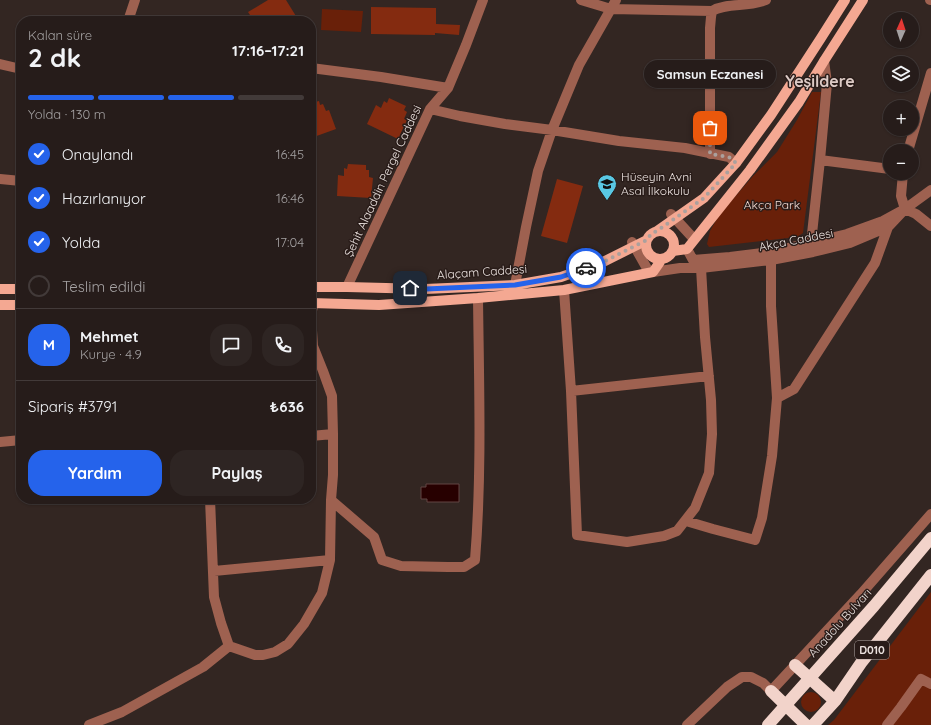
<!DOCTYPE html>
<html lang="tr">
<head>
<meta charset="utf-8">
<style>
	:root { --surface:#261c1a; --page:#2e2523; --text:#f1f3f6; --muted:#a4a1a2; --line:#423a39; --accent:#2563eb }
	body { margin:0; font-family:Quicksand,sans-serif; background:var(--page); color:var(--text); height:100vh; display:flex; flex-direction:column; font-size:15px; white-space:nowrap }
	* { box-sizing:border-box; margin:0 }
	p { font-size:13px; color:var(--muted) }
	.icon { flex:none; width:22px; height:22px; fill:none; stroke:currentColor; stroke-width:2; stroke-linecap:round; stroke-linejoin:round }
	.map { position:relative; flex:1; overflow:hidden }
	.drawer { position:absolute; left:16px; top:16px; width:300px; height:488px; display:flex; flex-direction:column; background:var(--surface); border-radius:16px; box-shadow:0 1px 3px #0004,0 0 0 1px var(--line) }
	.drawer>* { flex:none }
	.needle { width:26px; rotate:3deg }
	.controls { position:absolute; left:883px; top:12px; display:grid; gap:8px }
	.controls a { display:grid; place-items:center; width:36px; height:36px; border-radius:50%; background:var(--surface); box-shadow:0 1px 3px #0004,0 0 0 1px var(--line); font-size:20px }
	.pin { position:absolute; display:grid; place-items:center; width:34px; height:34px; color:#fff; margin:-17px; border-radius:8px; box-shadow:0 2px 6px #0006 }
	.courier { position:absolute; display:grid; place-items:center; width:40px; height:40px; margin:-20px; border:3px solid #2563eb; border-radius:50%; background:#fff; color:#222; box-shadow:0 1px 5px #0007 }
	.bubble { position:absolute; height:28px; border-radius:14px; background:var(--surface); box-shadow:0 1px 3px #0004,0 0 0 1px var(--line); font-size:13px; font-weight:700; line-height:28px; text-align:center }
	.overview em { font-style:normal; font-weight:700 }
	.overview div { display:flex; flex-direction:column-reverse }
	.overview { display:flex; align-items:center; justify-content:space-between; height:68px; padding:0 12px }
	h1 { font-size:26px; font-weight:700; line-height:30px }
	.bar { display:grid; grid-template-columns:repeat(4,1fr); gap:6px 4px; align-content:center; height:48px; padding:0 12px }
	.bar i { height:5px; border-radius:3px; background:var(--line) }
	.bar .selected { background:var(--accent) }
	.bar p { grid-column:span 4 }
	.line { display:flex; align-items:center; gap:10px; padding:0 12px; border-top:1px solid var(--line) }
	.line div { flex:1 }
	.round { display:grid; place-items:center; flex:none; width:42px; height:42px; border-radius:16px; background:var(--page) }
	ol { padding:0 12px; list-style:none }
	li { display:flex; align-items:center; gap:12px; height:44px }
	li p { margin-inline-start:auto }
	li .icon { padding:4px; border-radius:50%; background:var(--accent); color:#fff; stroke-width:4 }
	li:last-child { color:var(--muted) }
	li i { width:22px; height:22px; border:2px solid var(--line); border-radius:50% }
	.cta { display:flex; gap:8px; margin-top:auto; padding:8px 12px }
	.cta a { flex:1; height:46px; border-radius:16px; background:var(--accent); color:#fff; font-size:16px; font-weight:700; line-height:46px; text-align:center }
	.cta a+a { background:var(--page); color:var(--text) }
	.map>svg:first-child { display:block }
</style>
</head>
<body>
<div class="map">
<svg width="931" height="725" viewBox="0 0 931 725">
	<rect width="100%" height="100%" fill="#332622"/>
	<path fill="#692009" d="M322 9 363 11 361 32 321 30Z
		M812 92H821L803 233 797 237 709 247 707 244 710 231 719 215 753 176 777 152 797 120Z
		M931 592V725H828L834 720Z
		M801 702a10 10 0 1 1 20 0a10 10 0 1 1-20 0Z"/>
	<path fill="#270000" stroke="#624443" d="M426 484H459V502H427V499H421V487H426Z"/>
	<path fill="#842b10" d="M268 0H286L299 21H254L248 12Z
		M371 7 436 8V24L460 25 459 35 435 33V35L371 34Z
		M389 98 406 106 404 110 407 112 404 119 407 120 398 139 367 124 376 105 381 108 384 101 387 103Z
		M319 101 320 105 323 104 326 111 329 110 336 129 311 138V103Z
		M348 164 366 165V170H369V177L373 178 371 198 337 196 338 175 344 176V168L347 169Z
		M557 179 583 186 567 243 541 236Z"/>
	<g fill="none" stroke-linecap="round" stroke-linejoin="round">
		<path stroke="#9e6150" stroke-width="10" d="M581 0 611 9 712 11
			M930 0H931
			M128 21 135 0
			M0 64 21 69
			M311 68 381 77 448 88
			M430 109 460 116 505 124 552 130 619 141 685 148 729 157 736 163
			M908 151 931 73
			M710 154V28L711 17 712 11C728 2 748 8 766 0
			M820 160 890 169
			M903 173 901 196 905 209 916 214 931 226
			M0 179 21 181
			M671 214 694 239
			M632 242 649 272
			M811 243 820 160 827 83 824 61
			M687 249 693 260 730 257 771 252 847 234 883 221 905 209 931 190
			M653 272 680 268H701L771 260 813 252 850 243 888 227 905 209
			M515 285 526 227 538 171 552 130 579 65 616 0
			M347 287 430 109 448 88 466 45 483 0
			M564 290 571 391 577 535 627 542 664 536 677 531 695 508 709 473 712 434 711 400 705 337 701 268
			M314 302 311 315 313 346 323 371 332 396 333 434V475L331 500 374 537 382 560 401 566 448 567H464L475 560C482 473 479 385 478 298
			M571 391 709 376
			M777 398 794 389 875 263 888 227
			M311 436 333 434
			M0 442 21 440
			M686 521 713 529 755 540 762 518 772 456 777 398 771 306V260
			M214 571 330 560
			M229 646 255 655H263L275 652 288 644 304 624 322 593 330 560 331 500
			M89 725 122 712 203 667 229 646 221 623 214 597 210 499
			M687 725 727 687 742 677H751L763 683 771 691 861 594 931 514
			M887 725 901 707 921 679 931 684"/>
		<path stroke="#f4a892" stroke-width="10" d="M646 245a14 14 0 1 1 28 0a14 14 0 1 1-28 0Z
			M657 231 704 198 736 163 771 115 821 38 845 0
			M673 251 687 249 750 170 799 102 824 61 863 0
			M311 287H347L425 289 515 285 561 277 601 263 647 240
			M0 289H21
			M311 303 379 305 478 298 564 290 653 272 662 259
			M0 305H21"/>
		<path stroke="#f2d3ca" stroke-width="12" d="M795 665 835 701
			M771 691 806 725
			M768 725 874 606 931 538
			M813 725 835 701 861 663 931 575"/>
	</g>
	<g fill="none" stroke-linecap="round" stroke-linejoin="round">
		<path stroke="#aba09d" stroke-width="4" stroke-dasharray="0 7.2" d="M586 268 601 263 647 240C649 236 652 233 657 231L704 198 736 163 729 157 710 154V128"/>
		<path stroke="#2563eb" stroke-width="5" d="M410 288 426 289 515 285 561 277 586 268"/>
	</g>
	<defs>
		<symbol id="school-pin" viewBox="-11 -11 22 30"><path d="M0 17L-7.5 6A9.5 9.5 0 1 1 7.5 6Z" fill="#59c8e4" stroke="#291c19"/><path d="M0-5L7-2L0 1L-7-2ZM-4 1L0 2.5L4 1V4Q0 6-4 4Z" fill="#111"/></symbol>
	</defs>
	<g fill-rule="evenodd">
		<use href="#school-pin" x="596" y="173" width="22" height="30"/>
	</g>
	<g text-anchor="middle" stroke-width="3" stroke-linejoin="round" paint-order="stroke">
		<rect fill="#291c19" stroke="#b1a7a4" stroke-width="1" x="855" y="641" width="34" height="18" rx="3"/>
		<g font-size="11" font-weight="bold" fill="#ebe2df">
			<text x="872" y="654">D010</text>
		</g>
		<g font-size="12" fill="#ebe2df" stroke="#291c19" text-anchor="start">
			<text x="621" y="181">Hüseyin Avni<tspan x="621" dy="14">Asal İlkokulu</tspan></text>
		</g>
		<g font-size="12" fill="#ebe2df" stroke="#291c19">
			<text transform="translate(383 181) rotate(-65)" y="4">Şehit Alaaddin Pergel Caddesi</text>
			<text transform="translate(796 240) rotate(-11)" y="4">Akça Caddesi</text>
			<text transform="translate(482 272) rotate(-4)" y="4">Alaçam Caddesi</text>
			<text transform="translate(840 623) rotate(-48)" y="4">Anadolu Bulvarı</text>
		</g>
		<g font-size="12" fill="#f2d8d0" stroke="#291c19">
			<text x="772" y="209">Akça Park</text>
		</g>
		<g font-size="16" font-weight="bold" fill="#dccac5" stroke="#291c19">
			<text x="820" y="87">Yeşildere</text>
		</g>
	</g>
</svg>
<div class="controls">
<a><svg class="needle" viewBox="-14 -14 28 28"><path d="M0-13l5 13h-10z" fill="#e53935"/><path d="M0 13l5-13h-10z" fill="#a4a1a2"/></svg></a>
<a><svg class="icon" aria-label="layers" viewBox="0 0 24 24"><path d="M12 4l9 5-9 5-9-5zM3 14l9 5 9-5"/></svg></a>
<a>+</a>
<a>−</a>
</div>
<div class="pin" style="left:710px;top:128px;background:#ea580c"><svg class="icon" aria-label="bag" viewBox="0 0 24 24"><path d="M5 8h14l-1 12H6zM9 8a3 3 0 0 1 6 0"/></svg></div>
<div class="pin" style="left:410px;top:288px;background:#1f2937"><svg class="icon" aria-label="home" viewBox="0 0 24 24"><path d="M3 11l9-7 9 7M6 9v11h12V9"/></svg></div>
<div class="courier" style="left:586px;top:268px"><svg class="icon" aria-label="car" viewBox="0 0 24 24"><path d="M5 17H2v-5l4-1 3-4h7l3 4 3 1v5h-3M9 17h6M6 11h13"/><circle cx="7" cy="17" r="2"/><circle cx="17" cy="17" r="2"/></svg></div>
<div class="bubble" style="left:644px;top:60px;width:132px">Samsun Eczanesi</div>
<section class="drawer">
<div class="overview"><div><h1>2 dk</h1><p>Kalan süre</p></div><em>17:16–17:21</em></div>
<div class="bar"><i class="selected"></i><i class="selected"></i><i class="selected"></i><i></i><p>Yolda · 130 m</p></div>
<ol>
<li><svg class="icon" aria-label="check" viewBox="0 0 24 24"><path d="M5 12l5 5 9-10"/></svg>Onaylandı<p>16:45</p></li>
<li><svg class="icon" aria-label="check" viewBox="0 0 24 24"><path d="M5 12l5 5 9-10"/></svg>Hazırlanıyor<p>16:46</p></li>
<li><svg class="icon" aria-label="check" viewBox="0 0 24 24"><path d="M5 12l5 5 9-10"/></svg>Yolda<p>17:04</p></li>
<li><i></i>Teslim edildi</li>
</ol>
<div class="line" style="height:72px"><b class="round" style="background:var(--accent);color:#fff">M</b><div><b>Mehmet</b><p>Kurye · 4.9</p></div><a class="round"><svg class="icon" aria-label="chat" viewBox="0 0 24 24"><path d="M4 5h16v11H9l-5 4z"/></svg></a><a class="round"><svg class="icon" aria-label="phone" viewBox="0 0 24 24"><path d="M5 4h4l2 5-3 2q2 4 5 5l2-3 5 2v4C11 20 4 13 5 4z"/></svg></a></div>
<div class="line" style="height:52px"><div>Sipariş #3791</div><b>₺636</b></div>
<div class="cta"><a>Yardım</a><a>Paylaş</a></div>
</section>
</div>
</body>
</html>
